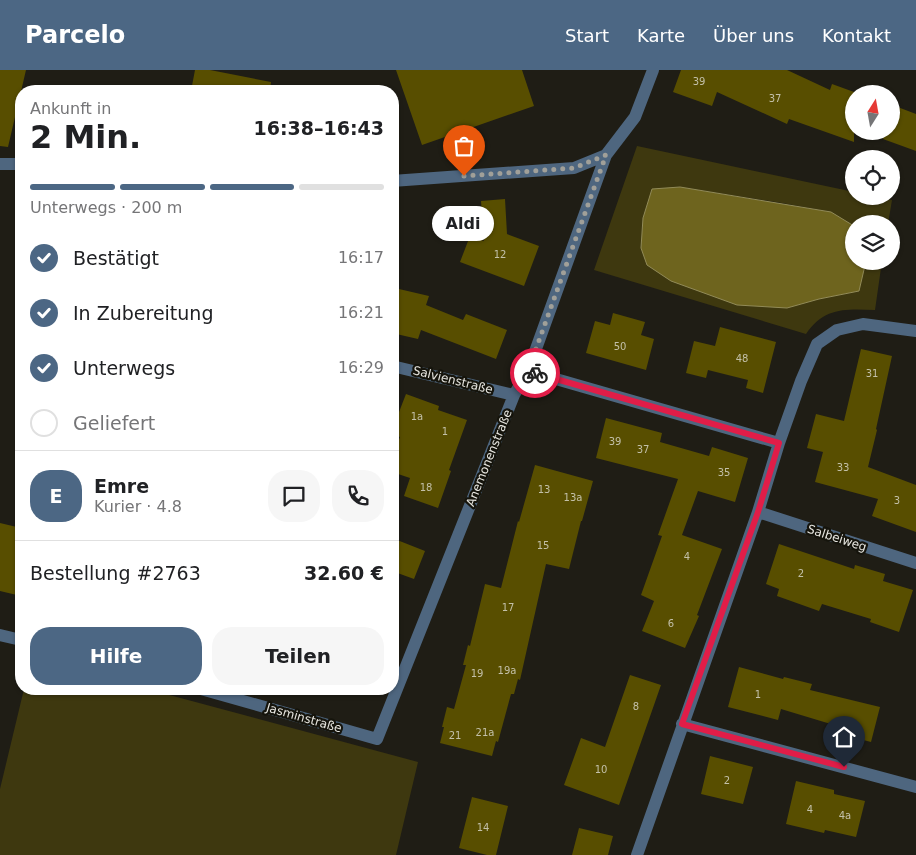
<!DOCTYPE html>
<html lang="de">
<head>
<meta charset="utf-8">
<style>
	:root { --surface:#fff; --page:#f6f6f6; --text:#202124; --muted:#757577; --line:#e0e0e0; --accent:#4c6784 }
	body { margin:0; font-family:"DejaVu Sans",sans-serif; background:var(--page); color:var(--text); height:100vh; display:flex; flex-direction:column; font-size:19px; white-space:nowrap }
	* { box-sizing:border-box; margin:0 }
	p { font-size:16px; color:var(--muted) }
	.icon { flex:none; width:28px; height:28px; fill:none; stroke:currentColor; stroke-width:2; stroke-linecap:round; stroke-linejoin:round }
	.map { position:relative; flex:1; overflow:hidden }
	.drawer { position:absolute; left:15px; top:15px; width:384px; height:610px; display:flex; flex-direction:column; background:var(--surface); border-radius:20px; box-shadow:0 1px 4px #0004 }
	.drawer>* { flex:none }
	.needle { width:32px; rotate:11deg }
	.buttons { position:absolute; left:845px; top:15px; display:grid; gap:10px }
	.buttons a { display:grid; place-items:center; width:55px; height:55px; border-radius:50%; background:var(--surface); box-shadow:0 1px 4px #0004; font-size:25px }
	.pin { position:absolute; display:grid; place-items:center; width:42px; height:42px; color:#fff; margin:-51px -21px; border-radius:50% 50% 50% 0; rotate:-45deg; box-shadow:0 0 5px #0007 }
	.pin .icon { rotate:45deg }
	.courier { position:absolute; display:grid; place-items:center; width:50px; height:50px; margin:-25px; border:4px solid #e11d48; border-radius:50%; background:#fff; color:#222; box-shadow:0 1px 6px #0007 }
	.bubble { position:absolute; height:35px; border-radius:18px; background:var(--surface); box-shadow:0 1px 4px #0004; font-size:16px; font-weight:600; line-height:35px; text-align:center }
	.overview em { font-style:normal; font-weight:600 }
	.overview div { display:flex; flex-direction:column-reverse }
	.overview { display:flex; align-items:center; justify-content:space-between; height:85px; padding:0 15px }
	h1 { font-size:32px; font-weight:600; line-height:38px }
	.bar { display:grid; grid-template-columns:repeat(4,1fr); gap:8px 5px; align-content:center; height:60px; padding:0 15px }
	.bar i { height:6px; border-radius:4px; background:var(--line) }
	.bar .on { background:var(--accent) }
	.bar p { grid-column:span 4 }
	.line { display:flex; align-items:center; gap:12px; padding:0 15px; border-top:1px solid var(--line) }
	.line div { flex:1 }
	.round { display:grid; place-items:center; flex:none; width:52px; height:52px; border-radius:20px; background:var(--page) }
	ol { padding:0 15px; list-style:none }
	li { display:flex; align-items:center; gap:15px; height:55px }
	li p { margin-inline-start:auto }
	li .icon { padding:5px; border-radius:50%; background:var(--accent); color:#fff; stroke-width:4 }
	li:last-child { color:var(--muted) }
	li i { width:28px; height:28px; border:2px solid var(--line); border-radius:50% }
	.action { display:flex; gap:10px; margin-top:auto; padding:10px 15px }
	.action a { flex:1; height:58px; border-radius:20px; background:var(--accent); color:#fff; font-size:20px; font-weight:600; line-height:58px; text-align:center }
	.action a+a { background:var(--page); color:var(--text) }
	header { display:flex; align-items:center; gap:30px; box-sizing:border-box; height:70px; padding:0 25px; background:var(--accent); color:#fff }
	header strong { font-size:24px }
	nav { display:flex; gap:28px; margin-inline-start:auto; font-size:18px }
	.map>svg:first-child { display:block }
</style>
</head>
<body>
<header>
<strong>Parcelo</strong>
<nav><a>Start</a><a>Karte</a><a>Über uns</a><a>Kontakt</a></nav>
</header>
<div class="map">
<svg width="916" height="785" viewBox="0 0 916 785">
	<rect width="100%" height="100%" fill="#1f1d15"/>
	<path fill="#3e380f" d="M637 76 854 122V126H874L892 130 888 154H854V156L831 142 782 133 680 117 652 120 643 148 641 178 787 238 819 229 858 221 866 191H882L875 240C846 239 824 237 806 264L594 200Z
		M24 619H147L418 692 396 785H0V719Z"/>
	<path fill="#6e641e" stroke="#928b58" d="M680 117 831 142 854 156V191H866L859 221 819 229 787 238 737 235 671 211 647 195 641 178 643 148 652 119Z"/>
	<path fill="#584e00" d="M0 0H26L8 77 0 76Z
		M195 0H210L271 12 270 21H191Z
		M396 0H522L534 36 422 75Z
		M681 0H787L830 20 832 14 854 22V72L789 49 787 54 717 22 712 36 673 22Z
		M895 36 916 44V81L883 69 886 61H891V47Z
		M505 129 507 164 539 176 524 216 460 192 470 166 484 171 481 131Z
		M399 219 429 226 426 235 463 250 466 244 507 260 496 289 421 260 418 269 392 263V247Z
		M613 243 645 252 641 265 654 269 646 300 586 283 595 251 610 255Z
		M720 257 776 272 763 323 746 318 748 310 708 300 706 308 686 303 694 271 715 276Z
		M861 279 892 286 876 359 877 360 868 397 916 415V462L872 446 878 429 815 412 823 382 807 378 816 344 844 351Z
		M406 324 439 336 438 340 467 350 449 400 451 401 438 438 404 426 410 408 392 402V387L400 367 392 364V360Z
		M606 348 662 363 660 372 709 386 712 377 748 388 735 432 698 421 682 465 722 479 697 545 699 546 685 578 642 561 654 531 641 525 662 466 658 465 678 409 596 388Z
		M535 395 593 411 582 451H581L569 499 546 494 520 610 518 609 514 624H511L498 672 496 671 492 686 440 673 444 657H442L447 637 454 639 466 595H463L468 575 470 576 485 514 501 518 518 451 519 452Z
		M0 453 21 458V526L0 521Z
		M392 468 425 481 414 509 392 501Z
		M779 474 854 499 855 495 885 504 883 511 913 520 899 562 870 552 871 549 822 534 819 541 777 526 779 519 766 514Z
		M739 597 783 609 784 607 812 614 810 620 880 637 871 672 832 662 834 655 781 639 778 650 728 637Z
		M630 605 661 615 619 735 564 715 581 668 605 677Z
		M710 686 753 697 743 734 701 724Z
		M796 711 834 720V724L865 731 856 767 825 760 824 763 786 754Z
		M472 727 508 736 496 785H487L459 778Z
		M579 758 613 766 608 785H572Z"/>
	<g fill="none" stroke-linecap="round" stroke-linejoin="round">
		<path stroke="#4e667f" stroke-width="12" d="M0 94H21
			M392 111 574 98 606 85
			M392 296 514 325
			M528 301 779 373 801 311 817 274 837 260 863 254 916 261
			M758 442 916 493
			M0 565 21 570
			M201 619 377 669 514 325 528 301 606 85 635 47 653 0
			M682 654 916 717
			M637 785 758 442 779 373"/>
	</g>
	<g fill="none" stroke-linecap="round" stroke-linejoin="round">
		<path stroke="#a1a099" stroke-width="5" stroke-dasharray="0 9" d="M464 106 574 98 606 85 528 301 535 303"/>
		<path stroke="#e11d48" stroke-width="6" d="M535 303 779 373 758 442 682 654 844 697"/>
	</g>
	<g text-anchor="middle" stroke-width="4.5" stroke-linejoin="round" paint-order="stroke">
		<g font-size="10" fill="#c3c0a8">
			<text x="699" y="15">39</text>
			<text x="775" y="32">37</text>
			<text x="500" y="188">12</text>
			<text x="620" y="280">50</text>
			<text x="742" y="292">48</text>
			<text x="872" y="307">31</text>
			<text x="417" y="350">1a</text>
			<text x="445" y="365">1</text>
			<text x="615" y="375">39</text>
			<text x="643" y="383">37</text>
			<text x="843" y="401">33</text>
			<text x="724" y="406">35</text>
			<text x="426" y="421">18</text>
			<text x="544" y="423">13</text>
			<text x="573" y="431">13a</text>
			<text x="897" y="434">3</text>
			<text x="543" y="479">15</text>
			<text x="687" y="490">4</text>
			<text x="801" y="507">2</text>
			<text x="508" y="541">17</text>
			<text x="671" y="557">6</text>
			<text x="507" y="604">19a</text>
			<text x="477" y="607">19</text>
			<text x="758" y="628">1</text>
			<text x="636" y="640">8</text>
			<text x="485" y="666">21a</text>
			<text x="455" y="669">21</text>
			<text x="601" y="703">10</text>
			<text x="727" y="714">2</text>
			<text x="810" y="743">4</text>
			<text x="845" y="749">4a</text>
			<text x="483" y="761">14</text>
		</g>
		<g font-size="12" fill="#e7e6e0" stroke="#15140c">
			<text transform="translate(453 310) rotate(14)" y="4">Salvienstraße</text>
			<text transform="translate(489 388) rotate(-68)" y="4">Anemonenstraße</text>
			<text transform="translate(837 468) rotate(18)" y="4">Salbeiweg</text>
			<text transform="translate(304 648) rotate(16)" y="4">Jasminstraße</text>
		</g>
	</g>
</svg>
<div class="buttons">
<a><svg class="needle" viewBox="-14 -14 28 28"><path d="M0-13l5 13h-10z" fill="#e53935"/><path d="M0 13l5-13h-10z" fill="#757577"/></svg></a>
<a><svg class="icon" aria-label="locate" viewBox="0 0 24 24"><circle cx="12" cy="12" r="6"/><path d="M12 2v4M12 18v4M2 12h4M18 12h4"/></svg></a>
<a><svg class="icon" aria-label="layers" viewBox="0 0 24 24"><path d="M12 4l9 5-9 5-9-5zM3 14l9 5 9-5"/></svg></a>
</div>
<div class="pin" style="left:464px;top:106px;background:#ea580c"><svg class="icon" aria-label="bag" viewBox="0 0 24 24"><path d="M5 8h14l-1 12H6zM9 8a3 3 0 0 1 6 0"/></svg></div>
<div class="pin" style="left:844px;top:697px;background:#1f2937"><svg class="icon" aria-label="home" viewBox="0 0 24 24"><path d="M3 11l9-7 9 7M6 9v11h12V9"/></svg></div>
<div class="courier" style="left:535px;top:303px"><svg class="icon" aria-label="bike" viewBox="0 0 24 24"><circle cx="6" cy="16" r="4"/><circle cx="18" cy="16" r="4"/><path d="M6 16l4-8h5l3 8M10 8l3 8H6M13 5h3"/></svg></div>
<div class="bubble" style="left:432px;top:136px;width:62px">Aldi</div>
<section class="drawer">
<div class="overview"><div><h1>2 Min.</h1><p>Ankunft in</p></div><em>16:38–16:43</em></div>
<div class="bar"><i class="on"></i><i class="on"></i><i class="on"></i><i></i><p>Unterwegs · 200 m</p></div>
<ol>
<li><svg class="icon" aria-label="check" viewBox="0 0 24 24"><path d="M5 12l5 5 9-10"/></svg>Bestätigt<p>16:17</p></li>
<li><svg class="icon" aria-label="check" viewBox="0 0 24 24"><path d="M5 12l5 5 9-10"/></svg>In Zubereitung<p>16:21</p></li>
<li><svg class="icon" aria-label="check" viewBox="0 0 24 24"><path d="M5 12l5 5 9-10"/></svg>Unterwegs<p>16:29</p></li>
<li><i></i>Geliefert</li>
</ol>
<div class="line" style="height:90px"><b class="round" style="background:var(--accent);color:#fff">E</b><div><b>Emre</b><p>Kurier · 4.8</p></div><a class="round"><svg class="icon" aria-label="chat" viewBox="0 0 24 24"><path d="M4 5h16v11H9l-5 4z"/></svg></a><a class="round"><svg class="icon" aria-label="phone" viewBox="0 0 24 24"><path d="M5 4h4l2 5-3 2q2 4 5 5l2-3 5 2v4C11 20 4 13 5 4z"/></svg></a></div>
<div class="line" style="height:65px"><div>Bestellung #2763</div><b>32.60 €</b></div>
<div class="action"><a>Hilfe</a><a>Teilen</a></div>
</section>
</div>
</body>
</html>
